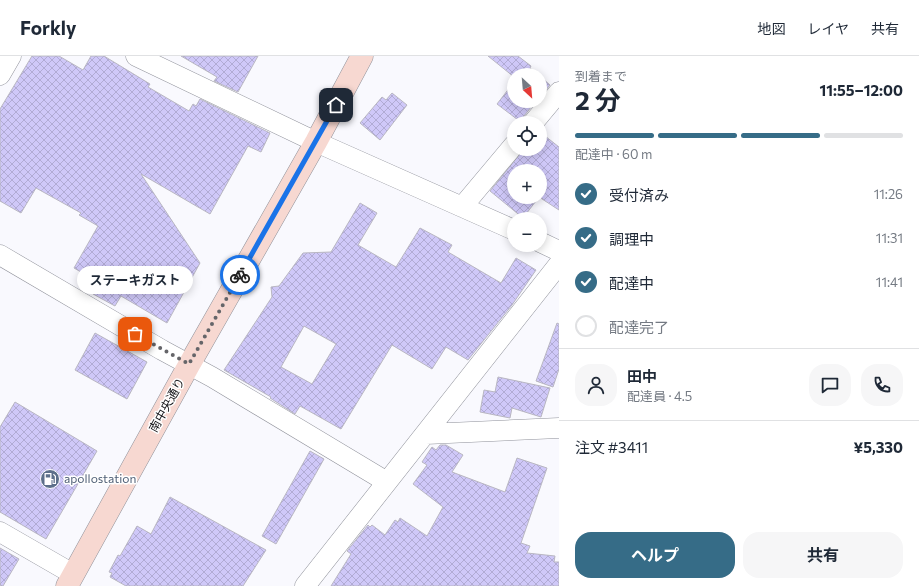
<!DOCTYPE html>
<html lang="ja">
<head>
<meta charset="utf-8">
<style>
	:root { --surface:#fff; --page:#f6f6f7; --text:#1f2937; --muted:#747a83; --line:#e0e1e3; --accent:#366c87 }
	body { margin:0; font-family:Commissioner,"Noto Sans JP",sans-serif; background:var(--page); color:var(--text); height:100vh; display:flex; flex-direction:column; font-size:15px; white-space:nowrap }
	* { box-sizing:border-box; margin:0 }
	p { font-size:13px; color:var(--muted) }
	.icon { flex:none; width:22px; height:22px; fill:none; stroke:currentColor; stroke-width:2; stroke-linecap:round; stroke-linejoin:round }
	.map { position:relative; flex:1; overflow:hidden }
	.details { display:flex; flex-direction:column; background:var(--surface); width:360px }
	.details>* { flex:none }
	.needle { width:26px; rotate:154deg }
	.buttons { position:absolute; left:507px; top:12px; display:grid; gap:8px }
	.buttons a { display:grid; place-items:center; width:40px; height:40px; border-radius:50%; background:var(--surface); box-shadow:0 2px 10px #0003; font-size:20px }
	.pin { position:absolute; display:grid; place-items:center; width:34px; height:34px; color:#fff; margin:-17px; border-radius:8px; box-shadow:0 2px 6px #0006 }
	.courier { position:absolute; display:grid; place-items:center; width:40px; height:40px; margin:-20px; border:3px solid #1a73e8; border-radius:50%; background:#fff; color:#222; box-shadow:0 1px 5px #0007 }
	.bubble { position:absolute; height:28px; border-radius:14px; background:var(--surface); box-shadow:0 2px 10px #0003; font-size:13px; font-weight:700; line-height:28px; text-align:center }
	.summary em { font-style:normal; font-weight:700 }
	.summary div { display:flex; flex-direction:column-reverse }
	.summary { display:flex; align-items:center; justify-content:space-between; height:68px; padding:0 16px }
	h1 { font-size:26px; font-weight:700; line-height:30px }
	.bar { display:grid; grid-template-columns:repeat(4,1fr); gap:6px 4px; align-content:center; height:48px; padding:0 16px }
	.bar i { height:5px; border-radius:3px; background:var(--line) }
	.bar .selected { background:var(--accent) }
	.bar p { grid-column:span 4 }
	.line { display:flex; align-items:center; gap:10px; padding:0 16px; border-top:1px solid var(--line) }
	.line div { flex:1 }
	.round { display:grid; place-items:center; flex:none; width:42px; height:42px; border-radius:16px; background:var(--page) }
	ol { padding:0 16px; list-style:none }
	li { display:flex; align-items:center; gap:12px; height:44px }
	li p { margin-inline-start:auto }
	li .icon { padding:4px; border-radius:50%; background:var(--accent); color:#fff; stroke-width:4 }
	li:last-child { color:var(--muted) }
	li i { width:22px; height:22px; border:2px solid var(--line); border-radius:50% }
	.action { display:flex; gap:8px; margin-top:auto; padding:8px 16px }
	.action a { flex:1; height:46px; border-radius:16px; background:var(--accent); color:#fff; font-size:16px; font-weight:700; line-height:46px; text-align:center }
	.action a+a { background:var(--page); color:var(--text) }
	header { display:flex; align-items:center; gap:24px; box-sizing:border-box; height:56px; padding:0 20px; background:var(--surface); border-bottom:1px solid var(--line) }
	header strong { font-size:19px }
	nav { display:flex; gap:22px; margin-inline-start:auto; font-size:14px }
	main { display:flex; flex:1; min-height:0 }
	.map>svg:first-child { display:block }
</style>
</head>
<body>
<header>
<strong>Forkly</strong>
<nav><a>地図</a><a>レイヤ</a><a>共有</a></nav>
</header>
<main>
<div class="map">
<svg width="559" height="530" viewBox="0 0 559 530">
	<defs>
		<pattern id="building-cross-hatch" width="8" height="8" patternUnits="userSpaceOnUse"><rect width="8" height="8" fill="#cfc8f8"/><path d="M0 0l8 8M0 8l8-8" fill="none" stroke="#b1abd4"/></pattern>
	</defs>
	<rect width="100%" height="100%" fill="#f9f9fe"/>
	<path fill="url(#building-cross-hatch)" stroke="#b9b7c2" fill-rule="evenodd" d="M32 0H59L83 14 91 0H104L150 28 148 31 189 55 193 48 196 50 200 43 270 77 261 96 248 90 210 158 141 118 200 207 167 267 121 240 115 250 93 238 100 227 74 212 98 170 79 159 81 157 36 132 21 157 0 145V53Z
		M181 0H258L238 36 214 25 217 21Z
		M488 0H518L531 10 530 12 538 19H514V21Z
		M540 20 550 29 540 41Z
		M514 26V45H536L524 60 522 67 497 48Z
		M392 37 407 49 380 84 360 67 382 41 386 44Z
		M540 76 559 91V154L539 141 540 115H514V141H539L523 162 490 135 524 93H540Z
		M360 147 377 157 358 189 396 211 420 172 452 189 448 196 501 227 516 202 536 214 512 249 468 304 446 291 432 313 392 289 341 373 300 350 295 358 270 342 271 341 224 314 272 241 271 231 279 230 303 197 331 196ZM304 270 336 288 312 328 281 311Z
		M557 267 559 268V313L553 331 536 325Z
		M95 277 147 306 127 343 75 314Z
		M498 321 550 332 541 361 512 352 510 362 480 356 484 334 495 336Z
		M15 346 97 395 46 483 0 456V371Z
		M440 389H446L463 399 452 416 505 436 517 402 547 412 521 487 530 490 527 497 555 500 554 506H559V530H331L351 498 347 495 368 469 370 471 372 469 385 479 395 464 398 466 400 462 427 480 443 451 413 428 427 409 422 406 432 391 436 394Z
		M310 395 324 403 276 488 262 480Z
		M170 441 266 494 243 530H126L110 521 112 517 109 516 118 499 120 500 137 470 151 478Z
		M0 492 19 503 3 530H0Z"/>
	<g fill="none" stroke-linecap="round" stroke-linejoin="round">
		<defs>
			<path id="street" d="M136 0 316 86 514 174
				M0 19 11 0
				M533 67 559 36
				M462 151 514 89
				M540 186 559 195
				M0 199 162 294 212 321 387 426
				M426 378 559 372
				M0 476 73 518
				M305 530 559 208"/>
			<path id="secondary" d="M67 530 189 309 316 86 362 0"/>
		</defs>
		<use href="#street" stroke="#90929b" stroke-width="21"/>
		<use href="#secondary" stroke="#90929b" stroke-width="23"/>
		<use href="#street" stroke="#fff" stroke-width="20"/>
		<use href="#secondary" stroke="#f7d8d1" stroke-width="22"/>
	</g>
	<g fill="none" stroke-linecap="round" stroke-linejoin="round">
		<path stroke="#656569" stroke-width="4" stroke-dasharray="0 7.2" d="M135 278 189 308 240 219"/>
		<path stroke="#1a73e8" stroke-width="5" d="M240 219 336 49"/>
	</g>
	<defs>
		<symbol id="fuel-disc" viewBox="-11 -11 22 22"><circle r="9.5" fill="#5c6f8a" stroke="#fff"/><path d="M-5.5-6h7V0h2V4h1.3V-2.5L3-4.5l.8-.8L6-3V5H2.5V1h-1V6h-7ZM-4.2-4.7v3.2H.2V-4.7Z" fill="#fff"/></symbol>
	</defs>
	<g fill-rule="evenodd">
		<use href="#fuel-disc" x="39" y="412" width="22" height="22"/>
	</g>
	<g text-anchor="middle" stroke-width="3" stroke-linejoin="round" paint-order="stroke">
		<g font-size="12" fill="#151519" stroke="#fff">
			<text transform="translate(167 349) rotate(-61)" y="4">南中央通り</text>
		</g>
		<g font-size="12" fill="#4e5e75" stroke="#fff" text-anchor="start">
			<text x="64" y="427">apollostation</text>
		</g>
	</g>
</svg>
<div class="buttons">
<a><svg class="needle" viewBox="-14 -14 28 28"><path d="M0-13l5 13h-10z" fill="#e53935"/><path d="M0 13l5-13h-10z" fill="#747a83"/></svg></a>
<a><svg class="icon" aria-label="locate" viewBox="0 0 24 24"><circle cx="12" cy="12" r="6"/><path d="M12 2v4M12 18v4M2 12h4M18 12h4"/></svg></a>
<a>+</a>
<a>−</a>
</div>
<div class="pin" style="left:135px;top:278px;background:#ea580c"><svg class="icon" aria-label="bag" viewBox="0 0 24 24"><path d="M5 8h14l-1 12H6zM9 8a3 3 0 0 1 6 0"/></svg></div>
<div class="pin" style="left:336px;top:49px;background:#1f2937"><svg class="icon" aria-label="home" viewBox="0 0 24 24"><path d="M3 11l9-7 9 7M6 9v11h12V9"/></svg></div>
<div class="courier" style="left:240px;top:219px"><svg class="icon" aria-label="bike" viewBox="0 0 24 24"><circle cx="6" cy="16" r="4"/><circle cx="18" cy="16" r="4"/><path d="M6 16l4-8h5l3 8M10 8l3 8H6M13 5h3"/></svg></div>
<div class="bubble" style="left:77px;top:210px;width:116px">ステーキガスト</div>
</div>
<section class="details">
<div class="summary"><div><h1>2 分</h1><p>到着まで</p></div><em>11:55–12:00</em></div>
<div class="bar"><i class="selected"></i><i class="selected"></i><i class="selected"></i><i></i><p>配達中 · 60 m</p></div>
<ol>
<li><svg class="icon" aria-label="check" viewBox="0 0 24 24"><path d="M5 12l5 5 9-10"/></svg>受付済み<p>11:26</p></li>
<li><svg class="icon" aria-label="check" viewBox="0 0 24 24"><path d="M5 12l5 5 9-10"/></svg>調理中<p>11:31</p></li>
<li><svg class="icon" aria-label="check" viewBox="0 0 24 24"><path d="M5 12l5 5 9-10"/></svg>配達中<p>11:41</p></li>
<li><i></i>配達完了</li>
</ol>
<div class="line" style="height:72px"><a class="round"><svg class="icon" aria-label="person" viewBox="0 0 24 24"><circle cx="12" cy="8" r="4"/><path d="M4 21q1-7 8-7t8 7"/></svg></a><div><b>田中</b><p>配達員 · 4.5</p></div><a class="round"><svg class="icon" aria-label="chat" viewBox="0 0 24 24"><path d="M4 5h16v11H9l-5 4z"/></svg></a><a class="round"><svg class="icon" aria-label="phone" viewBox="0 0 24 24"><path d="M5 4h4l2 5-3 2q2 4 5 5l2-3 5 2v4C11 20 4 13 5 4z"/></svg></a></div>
<div class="line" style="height:52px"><div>注文 #3411</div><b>¥5,330</b></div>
<div class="action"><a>ヘルプ</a><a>共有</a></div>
</section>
</main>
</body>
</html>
